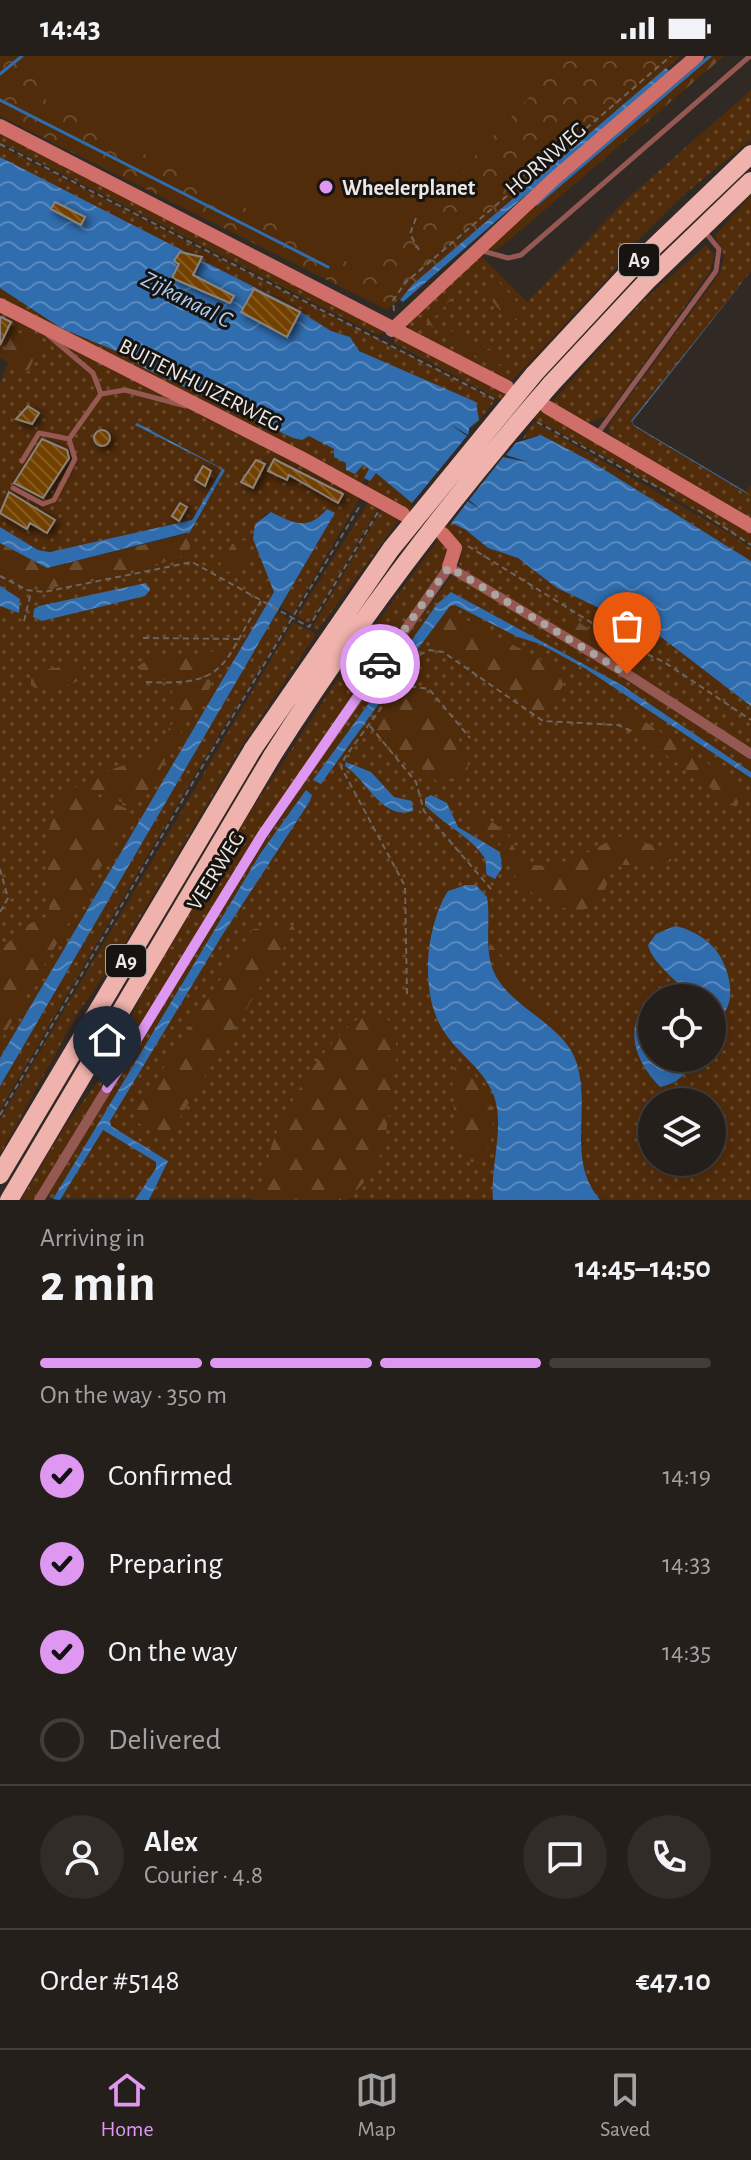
<!DOCTYPE html>
<html lang="en">
<head>
<meta charset="utf-8">
<style>
	:root { --surface:#251f1b; --page:#312c28; --text:#f1f3f6; --muted:#a3a2a3; --line:#423d3a; --accent:#de98f2 }
	body { margin:0; font-family:"Alegreya Sans",sans-serif; background:var(--page); color:var(--text); height:100vh; display:flex; flex-direction:column; font-size:30px; white-space:nowrap }
	* { box-sizing:border-box; margin:0 }
	p { font-size:26px; color:var(--muted) }
	.icon { flex:none; width:44px; height:44px; fill:none; stroke:currentColor; stroke-width:2; stroke-linecap:round; stroke-linejoin:round }
	.map { position:relative; height:1144px; overflow:hidden }
	.panel { display:flex; flex-direction:column; background:var(--surface); flex:1 }
	.panel>* { flex:none }
	.controls { position:absolute; left:638px; top:928px; display:grid; gap:16px }
	.controls a { display:grid; place-items:center; width:88px; height:88px; border-radius:50%; background:var(--surface); box-shadow:0 4px 20px #0003,0 0 0 2px var(--line); font-size:40px }
	.pin { position:absolute; display:grid; place-items:center; width:68px; height:68px; color:#fff; margin:-82px -34px; border-radius:50% 50% 50% 0; rotate:-45deg; box-shadow:0 0 8px #0007 }
	.pin .icon { rotate:45deg }
	.courier { position:absolute; display:grid; place-items:center; width:80px; height:80px; margin:-40px; border:6px solid #de98f2; border-radius:50%; background:#fff; color:#222; box-shadow:0 2px 10px #0007 }
	.summary em { font-style:normal; font-weight:700 }
	.summary div { display:flex; flex-direction:column-reverse }
	.summary { display:flex; align-items:center; justify-content:space-between; height:136px; padding:0 40px }
	h1 { font-size:52px; font-weight:700; line-height:60px }
	.bar { display:grid; grid-template-columns:repeat(4,1fr); gap:12px 8px; align-content:center; height:96px; padding:0 40px }
	.bar i { height:10px; border-radius:6px; background:var(--line) }
	.bar .active { background:var(--accent) }
	.bar p { grid-column:span 4 }
	.line { display:flex; align-items:center; gap:20px; padding:0 40px; border-top:2px solid var(--line) }
	.line div { flex:1 }
	.round { display:grid; place-items:center; flex:none; width:84px; height:84px; border-radius:42px; background:var(--page) }
	ol { padding:0 40px; list-style:none }
	li { display:flex; align-items:center; gap:24px; height:88px }
	li p { margin-inline-start:auto }
	li .icon { padding:8px; border-radius:50%; background:var(--accent); color:#111; stroke-width:4 }
	li:last-child { color:var(--muted) }
	li i { width:44px; height:44px; border:4px solid var(--line); border-radius:50% }
	.status { display:flex; justify-content:space-between; align-items:center; height:56px; padding:0 40px; background:var(--surface); direction:ltr }
	.status svg { height:22px; fill:currentColor }
	.menu { display:flex; justify-content:space-around; align-items:center; height:112px; border-top:2px solid var(--line); background:var(--surface); font-size:22px; color:var(--muted) }
	.menu a { display:grid; justify-items:center; gap:4px }
	.menu .active { color:var(--accent) }
	.map>svg:first-child { display:block }
</style>
</head>
<body>
<div class="status"><b>14:43</b><svg viewBox="0 0 49 12"><path d="M0 12V9h3v3zM5 12V6h3v6zM10 12V3h3v9zM15 12V0h3v12zM26 1h20v11H26zM47 4h2v5h-2z"/></svg></div>
<div class="map">
<svg width="751" height="1144" viewBox="0 0 751 1144">
	<defs>
		<pattern id="grass-dots" width="8" height="8" patternUnits="userSpaceOnUse" patternTransform="scale(2)"><rect width="8" height="8" fill="#512c0b"/><path d="M2 2h.1M6 6h.1" fill="none" stroke="#6a4b2e" stroke-width="1.8" stroke-linecap="round"/></pattern>
		<pattern id="forest-firs" width="22" height="20" patternUnits="userSpaceOnUse" patternTransform="scale(2)"><rect width="22" height="20" fill="#512c0b"/><path d="M5 1l3.5 6h-7zM16 11l3.5 6h-7z" fill="#6a4b2e"/></pattern>
		<pattern id="park-crowns" width="20" height="18" patternUnits="userSpaceOnUse" patternTransform="scale(2)"><rect width="20" height="18" fill="#512c0b"/><path d="M2 6a3 3 0 1 1 6 0M12 15a3 3 0 1 1 6 0" fill="none" stroke="#6a4b2e"/></pattern>
		<pattern id="water-waves" width="16" height="10" patternUnits="userSpaceOnUse" patternTransform="scale(2)"><rect width="16" height="10" fill="#306daf"/><path d="M0 5q4-4 8 0t8 0" fill="none" stroke="#5889bd"/></pattern>
		<pattern id="building-back-hatch" width="6" height="6" patternUnits="userSpaceOnUse" patternTransform="scale(2)"><rect width="6" height="6" fill="#724100"/><path d="M-1 5l2 2M0 0l6 6M5-1l2 2" fill="none" stroke="#865c25"/></pattern>
		<filter id="shadow"><feDropShadow dx="3.5" dy="3.5" stdDeviation="4" flood-color="#0009"/></filter>
	</defs>
	<rect width="100%" height="100%" fill="#312924"/>
	<path fill="url(#grass-dots)" fill-rule="evenodd" d="M751 34V84L681 141 632 190 608 222 513 324H506L409 274 408 268 480 199 527 246 629 141Z
		M0 75 382 274 383 277 378 279 361 271 0 86Z
		M0 90 496 344 472 373 469 372 470 377 413 446 466 474 488 492 518 502 558 532 662 581 751 650V695L593 595 605 584 575 563 566 577 459 513 461 494 451 478 365 434 369 425 365 423 359 432 0 246Z
		M751 139V215L631 367 745 436 751 430V465L621 386 610 378 608 370 720 217 724 200 715 180Z
		M706 189 714 198 711 214 606 360 587 367 552 346 641 247Z
		M0 253 357 439 358 445 293 558 280 551 329 467 327 454C307 476 291 466 266 457 236 487 273 504 274 536L0 1002V487L47 512 187 478 218 428 189 466 57 495 38 494 0 471V327L8 307 0 301Z
		M395 281 542 355 751 475V489L622 410 394 287Z
		M534 366 727 476 751 492V505L592 406 541 379 522 383Z
		M368 447 378 452 374 459 312 564 307 567 297 560Z
		M381 454 402 460 318 574 313 570Z
		M441 480 449 493 448 507 374 612 354 598Z
		M452 519 620 616 730 691 751 701V1144L50 1142 48 1139 256 798 376 621 385 627 388 624 380 616ZM652 942H712V1002H652ZM652 1046H712V1106H652Z
		M277 555 290 564 198 713 0 1054V1030Z
		M293 566 316 578 243 688 113 907 78 957 0 1099V1063Z
		M352 601 371 616 308 709 38 1144H21L64 1071 98 1025 145 933 234 781Z"/>
	<path fill="url(#forest-firs)" d="M706 0H724L506 187 495 194 488 193 604 86Z
		M459 221 465 225C463 231 437 259 431 265L504 300 502 309 482 304 427 267 426 262Z
		M492 225 499 226 523 253 522 265C506 265 494 249 487 236Z
		M14 274 40 288 28 316 1 300Z
		M187 478 192 488 179 503 48 533H40L41 526 30 525 28 532 0 516V487L47 512Z
		M240 484 249 485 246 500 231 517 219 511 232 488Z
		M444 552 569 619 544 662 423 579Z
		M574 563 605 584 593 595 566 578Z
		M230 589 234 590C228 599 223 610 214 615 194 627 152 629 137 611L150 602H194Z
		M82 607 85 622 69 629 35 632 31 629V623L39 615Z
		M211 623 210 632 196 650 144 742 128 749 84 730C98 708 144 716 166 677 169 672 175 666 175 660 175 650 170 645 172 635L183 627Z
		M405 631C430 635 469 688 468 713L443 728 438 726 375 673C375 660 392 634 405 631Z
		M626 653 746 733 736 751 633 674 617 666Z
		M69 728 130 754 131 759 0 986V894L29 868 50 859 46 831 50 792 46 782 59 744Z
		M482 758 507 777 521 806C552 818 591 796 617 780L670 793 676 802 663 809H616C608 820 606 838 596 848 577 865 531 841 518 824 507 811 505 793 495 779L475 772 473 764Z
		M292 869 295 873 288 885 168 1081H161L137 1066 136 1055 253 873Z
		M490 887 544 959 560 973V978H555C525 946 499 936 488 890Z
		M373 956C382 959 388 962 393 970 403 986 387 1086 378 1105 371 1119 359 1133 347 1144H253C271 1122 264 1109 273 1086 287 1049 334 967 373 956Z
		M458 1006C493 1026 503 1072 482 1105L471 1106 460 1094 455 1073 452 1017Z"/>
	<path fill="url(#park-crowns)" d="M0 0H681L387 254 0 60Z"/>
	<path fill="#512c0b" d="M25 0H550L554 15 366 216 47 46Z"/>
	<path fill="url(#water-waves)" d="M666 12 669 15 403 246 400 244 412 229Z
		M0 101 293 251 331 275 350 281 359 295 476 346 479 364 469 372 470 377 412 447 376 417 370 425 364 422 369 413 363 409 355 418 346 414V407L334 401V393L309 380 302 384 293 382 144 312 130 301 61 272 0 232Z
		M751 215 632 366 634 369 743 434 751 440 634 370 631 365Z
		M482 366 512 388 541 379 592 406 751 505V650L661 581 557 532 518 502 488 492 466 474 450 466Z
		M137 367 225 414 190 476 47 512 0 487V471L38 494 50 496 192 464 222 413 135 369Z
		M327 453 335 457 329 467 0 1030V1002L274 536 253 483 255 468 271 456C294 467 307 476 327 453Z
		M146 527 150 534 145 540 42 565 33 561 34 553 39 550Z
		M0 530 20 543 19 557 0 550Z
		M451 536 620 628 751 716V722L586 613 540 588 518 581 455 549 450 550 396 622 388 618 437 548Z
		M382 629 388 635 321 728 313 724Z
		M346 706 371 716 394 741 412 745 413 755C382 765 367 724 345 710Z
		M306 734 312 739 310 745 223 878 110 1065 111 1070 168 1105 149 1144H135L156 1112V1106L103 1074 60 1144 53 1143 260 798Z
		M431 739 447 747 458 771 500 796 502 812 495 823 487 819C485 813 487 806 484 801 469 779 444 769 425 749V742Z
		M466 829H476L487 841C491 865 484 890 493 914 509 953 565 967 577 1008 591 1054 566 1103 600 1144H493C490 1109 505 1072 494 1040 484 1013 460 1000 445 977 419 941 425 871 448 835Z
		M675 870C687 872 702 880 710 888 728 903 742 950 716 963H712V942H689C678 923 653 909 648 889L656 878Z
		M655 937 675 942H652V1002H691C687 1019 677 1028 660 1031 632 1002 622 967 655 937Z"/>
	<path fill="#312924" d="M482 361 513 384 523 378 506 399 528 406 503 401 469 444 482 455 468 445 449 470 410 450 467 380 450 368 468 379 470 371 472 373Z"/>
	<g fill="none" stroke-linecap="round" stroke-linejoin="round">
		<path stroke="#306daf" stroke-width="3" d="M0 18 22 0
			M0 44 328 211
			M537 148 710 0"/>
	</g>
	<path fill="url(#building-back-hatch)" stroke="#8a827b" stroke-width="2" filter="url(#shadow)" d="M55 146 85 161 81 169 51 153Z
		M180 196 202 201 193 219 234 240 230 247 172 222 179 208 174 205Z
		M254 233 300 256 287 281 241 256Z
		M1 261 11 266 0 289V263Z
		M28 350 39 357 32 368 16 363Z
		M94 382a8 8 0 1 1 16 0a8 8 0 1 1-16 0Z
		M42 383 67 394 69 402 43 442 14 427Z
		M274 403 343 438 338 447 289 419 287 424 268 415Z
		M256 404 265 408 253 432 241 426Z
		M203 410 211 415 205 430 195 424Z
		M9 436 55 464 47 477 30 467 27 473 0 457Z
		M180 447 187 451 179 465 172 460Z"/>
	<g fill="none" stroke-linecap="round" stroke-linejoin="round">
		<path stroke="#6c6560" stroke-width="2" stroke-dasharray="6 4" stroke-linecap="butt" d="M0 88 496 344
			M416 162 410 178 419 194
			M394 255 393 244 406 226 671 0
			M537 366 676 441
			M698 454 751 489
			M468 490 629 590 664 606 751 664
			M0 520 27 534 44 536 192 506 309 571 378 456
			M24 565 31 536
			M143 582 239 583
			M354 600 368 611
			M382 622 393 628 429 633 470 682
			M146 626C230 631 222 606 261 545
			M370 670 416 726 424 755 491 833
			M0 813 8 842 0 856
			M407 938 405 830 341 711 345 701 421 598 430 594 443 596 543 665 618 669 634 676
			M0 1059 193 726 361 448"/>
		<path stroke="#955853" stroke-width="5" d="M479 194 508 202 521 199 750 0
			M101 338 125 334 186 350
			M598 377 716 215 719 193 705 176
			M22 405 39 377 69 383
			M13 432 43 448 54 444 75 403 69 383 101 338 93 317 48 279"/>
		<path stroke="#955853" stroke-width="10" d="M39 1144 262 779 449 511 627 618 751 698"/>
		<path stroke="#d06f69" stroke-width="14" d="M0 70 507 331
			M0 249 301 402 403 458
			M392 274 555 122 697 0
			M547 351 751 470
			M443 478 455 492 449 511"/>
		<path stroke="#f0b2ad" stroke-width="18" d="M534 318 635 209 751 98
			M551 328 646 226 751 125
			M0 1119 253 693
			M9 1144 272 700"/>
		<path stroke="#f0b2ad" stroke-width="18" d="M253 693 391 493 534 318
			M272 700C355 569 449 445 551 328"/>
	</g>
	<g fill="none" stroke-linecap="round" stroke-linejoin="round">
		<path stroke="#aba5a1" stroke-width="8" stroke-dasharray="0 14.4" d="M380 608 449 511 627 618"/>
		<path stroke="#de98f2" stroke-width="10" d="M107 1032 262 779 380 608"/>
	</g>
	<circle fill="#de98f2" stroke="#161310" stroke-width="3" cx="326" cy="131" r="8"/>
	<g text-anchor="middle" stroke-width="6" stroke-linejoin="round" paint-order="stroke">
		<g fill="#161310" stroke="#aca8a4" stroke-width="2">
			<rect x="619" y="188" width="40" height="32" rx="6"/>
			<rect x="106" y="889" width="40" height="32" rx="6"/>
		</g>
		<g font-size="20" font-weight="bold" fill="#ede8e4">
			<text x="639" y="211">A9</text>
			<text x="126" y="912">A9</text>
		</g>
		<g font-size="22" fill="#ede8e4" stroke="#161310">
			<text transform="translate(545 102) rotate(-41)" y="8">HORNWEG</text>
			<text transform="translate(201 328) rotate(27)" y="8">BUITENHUIZERWEG</text>
			<text transform="translate(215 814) rotate(-58)" y="8">VEERWEG</text>
		</g>
		<g font-size="22" font-weight="bold" fill="#ede8e4" stroke="#161310" text-anchor="start">
			<text x="342" y="139">Wheelerplanet</text>
		</g>
		<g font-size="24" font-style="italic" fill="#accbef" stroke="#161310">
			<text transform="translate(187 243) rotate(27)" y="8">Zijkanaal C</text>
		</g>
	</g>
</svg>
<div class="controls">
<a><svg class="icon" aria-label="locate" viewBox="0 0 24 24"><circle cx="12" cy="12" r="6"/><path d="M12 2v4M12 18v4M2 12h4M18 12h4"/></svg></a>
<a><svg class="icon" aria-label="layers" viewBox="0 0 24 24"><path d="M12 4l9 5-9 5-9-5zM3 14l9 5 9-5"/></svg></a>
</div>
<div class="pin" style="left:627px;top:618px;background:#ea580c"><svg class="icon" aria-label="bag" viewBox="0 0 24 24"><path d="M5 8h14l-1 12H6zM9 8a3 3 0 0 1 6 0"/></svg></div>
<div class="pin" style="left:107px;top:1032px;background:#1f2937"><svg class="icon" aria-label="home" viewBox="0 0 24 24"><path d="M3 11l9-7 9 7M6 9v11h12V9"/></svg></div>
<div class="courier" style="left:380px;top:608px"><svg class="icon" aria-label="car" viewBox="0 0 24 24"><path d="M5 17H2v-5l4-1 3-4h7l3 4 3 1v5h-3M9 17h6M6 11h13"/><circle cx="7" cy="17" r="2"/><circle cx="17" cy="17" r="2"/></svg></div>
</div>
<section class="panel">
<div class="summary"><div><h1>2 min</h1><p>Arriving in</p></div><em>14:45–14:50</em></div>
<div class="bar"><i class="active"></i><i class="active"></i><i class="active"></i><i></i><p>On the way · 350 m</p></div>
<ol>
<li><svg class="icon" aria-label="check" viewBox="0 0 24 24"><path d="M5 12l5 5 9-10"/></svg>Confirmed<p>14:19</p></li>
<li><svg class="icon" aria-label="check" viewBox="0 0 24 24"><path d="M5 12l5 5 9-10"/></svg>Preparing<p>14:33</p></li>
<li><svg class="icon" aria-label="check" viewBox="0 0 24 24"><path d="M5 12l5 5 9-10"/></svg>On the way<p>14:35</p></li>
<li><i></i>Delivered</li>
</ol>
<div class="line" style="height:144px"><a class="round"><svg class="icon" aria-label="person" viewBox="0 0 24 24"><circle cx="12" cy="8" r="4"/><path d="M4 21q1-7 8-7t8 7"/></svg></a><div><b>Alex</b><p>Courier · 4.8</p></div><a class="round"><svg class="icon" aria-label="chat" viewBox="0 0 24 24"><path d="M4 5h16v11H9l-5 4z"/></svg></a><a class="round"><svg class="icon" aria-label="phone" viewBox="0 0 24 24"><path d="M5 4h4l2 5-3 2q2 4 5 5l2-3 5 2v4C11 20 4 13 5 4z"/></svg></a></div>
<div class="line" style="height:104px"><div>Order #5148</div><b>€47.10</b></div>
</section>
<nav class="menu">
<a class="active"><svg class="icon" aria-label="home" viewBox="0 0 24 24"><path d="M3 11l9-7 9 7M6 9v11h12V9"/></svg>Home</a>
<a><svg class="icon" aria-label="map" viewBox="0 0 24 24"><path d="M3 6l6-2 6 2 6-2v14l-6 2-6-2-6 2zM9 4v14M15 6v14"/></svg>Map</a>
<a><svg class="icon" aria-label="saved" viewBox="0 0 24 24"><path d="M7 4h10v16l-5-4-5 4z"/></svg>Saved</a>
</nav>
</body>
</html>
